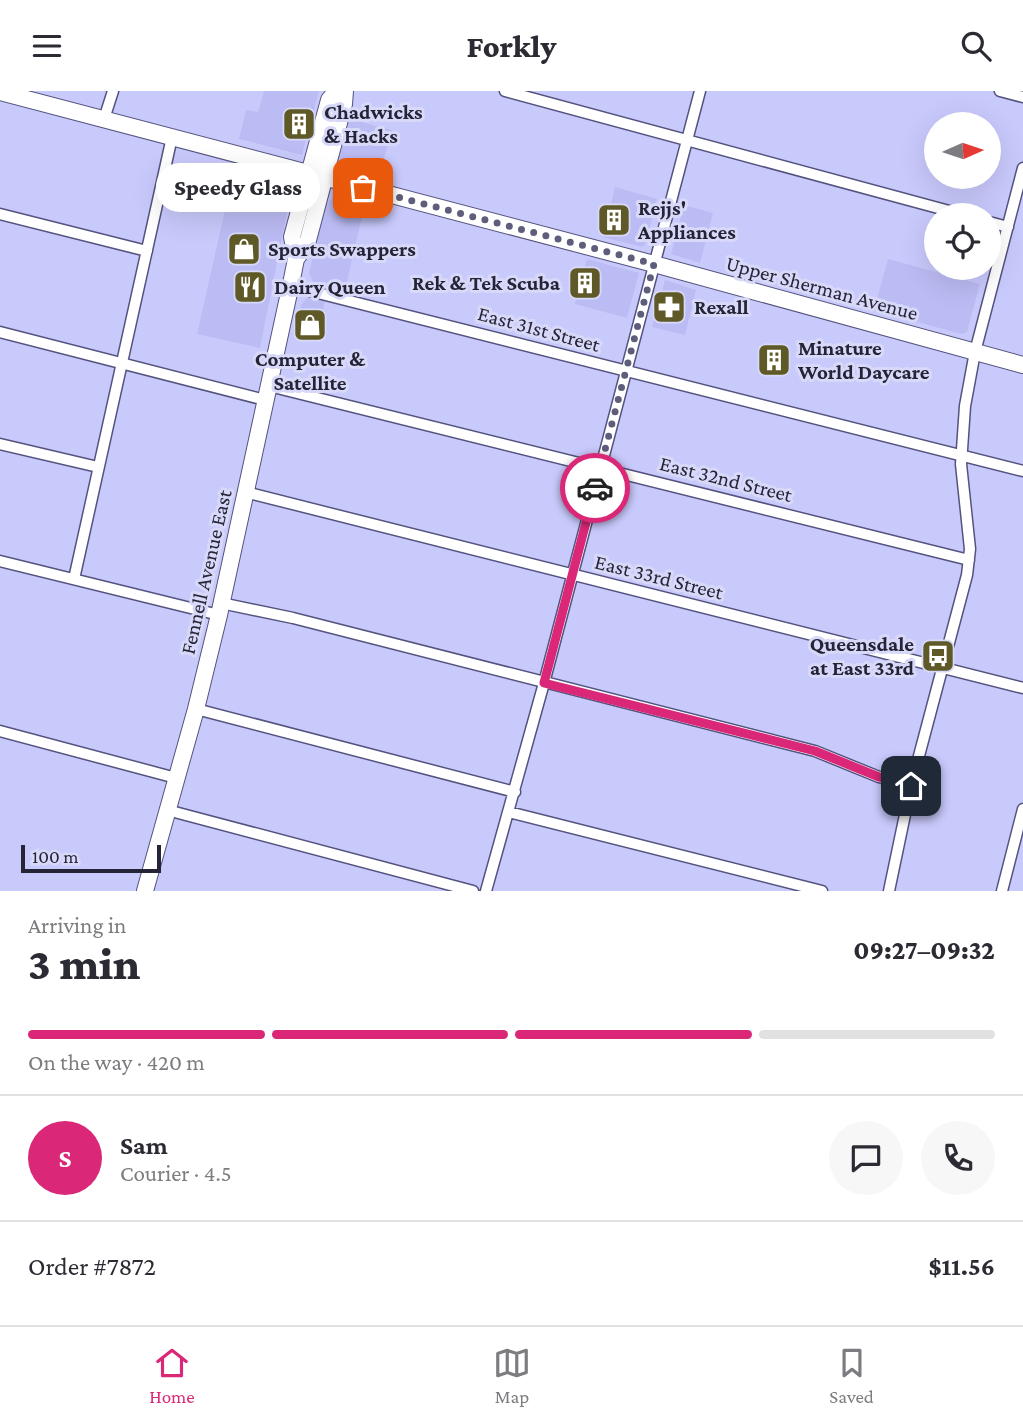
<!DOCTYPE html>
<html lang="en">
<head>
<meta charset="utf-8">
<style>
	:root { --surface:#fff; --page:#f7f7f7; --text:#2b2b33; --muted:#7c7c81; --line:#e1e1e2; --accent:#db2777 }
	body { margin:0; font-family:"Crimson Pro",serif; background:var(--page); color:var(--text); height:100vh; display:flex; flex-direction:column; font-size:26px; white-space:nowrap }
	* { box-sizing:border-box; margin:0 }
	p { font-size:23px; color:var(--muted) }
	.icon { flex:none; width:38px; height:38px; fill:none; stroke:currentColor; stroke-width:2; stroke-linecap:round; stroke-linejoin:round }
	.map { position:relative; height:800px; overflow:hidden }
	.side { display:flex; flex-direction:column; background:var(--surface); flex:1 }
	.side>* { flex:none }
	.needle { width:46px; rotate:87deg }
	.buttons { position:absolute; left:924px; top:21px; display:grid; gap:14px }
	.buttons a { display:grid; place-items:center; width:77px; height:77px; border-radius:50%; background:var(--surface); box-shadow:0 7px 28px #0002; font-size:35px }
	.scale { position:absolute; left:21px; bottom:18px; width:140px; box-sizing:border-box; padding-left:7px; border:4px solid #252437; border-top:0; font-size:19px; line-height:24px; white-space:nowrap; color:#252437; -webkit-text-stroke:5px #d8d9f8; paint-order:stroke }
	.pin { position:absolute; display:grid; place-items:center; width:60px; height:60px; color:#fff; margin:-30px; border-radius:14px; box-shadow:0 4px 10px #0006 }
	.courier { position:absolute; display:grid; place-items:center; width:70px; height:70px; margin:-35px; border:5px solid #db2777; border-radius:50%; background:#fff; color:#222; box-shadow:0 2px 9px #0007 }
	.bubble { position:absolute; height:49px; border-radius:24px; background:var(--surface); box-shadow:0 7px 28px #0002; font-size:23px; font-weight:800; line-height:49px; text-align:center }
	.summary em { font-style:normal; font-weight:800 }
	.summary div { display:flex; flex-direction:column-reverse }
	.summary { display:flex; align-items:center; justify-content:space-between; height:119px; padding:0 28px }
	h1 { font-size:46px; font-weight:800; line-height:52px }
	.bar { display:grid; grid-template-columns:repeat(4,1fr); gap:10px 7px; align-content:center; height:84px; padding:0 28px }
	.bar i { height:9px; border-radius:5px; background:var(--line) }
	.bar .current { background:var(--accent) }
	.bar p { grid-column:span 4 }
	.line { display:flex; align-items:center; gap:18px; padding:0 28px; border-top:2px solid var(--line) }
	.line div { flex:1 }
	.round { display:grid; place-items:center; flex:none; width:74px; height:74px; border-radius:37px; background:var(--page) }
	header { display:flex; justify-content:space-between; align-items:center; height:91px; padding:0 28px; background:var(--surface); font-size:32px; font-weight:800 }
	.tab-bar { display:flex; justify-content:space-around; align-items:center; height:98px; border-top:2px solid var(--line); background:var(--surface); font-size:19px; color:var(--muted) }
	.tab-bar a { display:grid; justify-items:center; gap:4px }
	.tab-bar .current { color:var(--accent) }
	.map>svg:first-child { display:block }
</style>
</head>
<body>
<header><svg class="icon" aria-label="menu" viewBox="0 0 24 24"><path d="M4 6h16M4 12h16M4 18h16"/></svg>Forkly<svg class="icon" aria-label="search" viewBox="0 0 24 24"><circle cx="10" cy="10" r="6"/><path d="M15 15l6 6"/></svg></header>
<div class="map">
<svg width="1023" height="800" viewBox="0 0 1023 800">
	<rect width="100%" height="100%" fill="#c9cafc"/>
	<path fill="#bcbcf5" d="M264 0H319L302 64 239 48 246 19 258 21Z
		M350 28 392 39 379 85 346 77 338 66Z
		M234 79 281 91 289 98 290 107 260 257 197 243Z
		M615 96 657 108 645 154 642 156 603 146Z
		M334 105 365 112 345 200 313 191 309 182 325 114Z
		M684 114 713 122 700 172 671 163Z
		M587 168 639 182 627 227 575 213Z
		M888 168 980 193 967 241 961 243 874 219Z
		M665 189 696 199 685 244 652 236Z
		M307 207 325 210 315 248 294 244 301 214Z"/>
	<g fill="none" stroke-linecap="round" stroke-linejoin="round">
		<defs>
			<path id="street" d="M505 0 964 124
				M1000 0 1023 6
				M104 28 113 0
				M0 123 147 160
				M989 131 1008 136
				M290 195 1023 380
				M0 241 265 309
				M269 295 969 469
				M0 353 98 376
				M245 401 1023 597
				M0 470 219 524
				M74 488 172 46
				M221 512 293 527 815 660 879 686 911 695
				M196 618 515 701
				M0 640 176 687
				M167 719 473 800
				M509 721 822 800
				M486 800 544 592 700 0
				M889 800 911 695 967 484 970 458 961 373 965 315 975 261 1023 77
				M1002 800 1023 718"/>
			<path id="secondary" d="M0 1 654 173 1023 274
				M296 168 307 153 344 13 345 0
				M145 800 196 618 219 524 292 188 296 168 292 146 329 9 336 0"/>
		</defs>
		<use href="#street" stroke="#54537f" stroke-width="13"/>
		<use href="#secondary" stroke="#54537f" stroke-width="18"/>
		<use href="#street" stroke="#fff" stroke-width="10"/>
		<use href="#secondary" stroke="#fff" stroke-width="16"/>
	</g>
	<g fill="none" stroke-linecap="round" stroke-linejoin="round">
		<path stroke="#5e5e7c" stroke-width="7" stroke-dasharray="0 12.6" d="M363 97 654 173 595 397"/>
		<path stroke="#db2777" stroke-width="9" d="M595 397 544 592 815 660 879 686 911 695"/>
	</g>
	<defs>
		<symbol id="building-square" viewBox="-11 -11 22 22"><rect x="-9" y="-9" width="18" height="18" rx="4" fill="#5e5926" stroke="#d8d9f8"/><path d="M-4-6H4V6H1V3H-1V6H-4ZM-2.5-4.3h1.7v1.8h-1.7ZM.8-4.3h1.7v1.8H.8ZM-2.5-1h1.7V.8h-1.7ZM.8-1h1.7V.8H.8Z" fill="#fff"/></symbol>
		<symbol id="shop-square" viewBox="-11 -11 22 22"><rect x="-9" y="-9" width="18" height="18" rx="4" fill="#5e5926" stroke="#d8d9f8"/><path d="M-5-2.5h2.3a2.7 3.5 0 0 1 5.4 0H5L5.5 6h-11ZM-1.5-2.5h3a1.5 2.3 0 0 0-3 0Z" fill="#fff"/></symbol>
		<symbol id="restaurant-square" viewBox="-11 -11 22 22"><rect x="-9" y="-9" width="18" height="18" rx="4" fill="#5e5926" stroke="#d8d9f8"/><path d="M-5-6h1v4h1v-4h1v4h1v-4h1v5L-1.5 .5V6h-2V.5L-5-1ZM5-6V6H3V1.5H1.5Q1.5-4 5-6Z" fill="#fff"/></symbol>
		<symbol id="pharmacy-square" viewBox="-11 -11 22 22"><rect x="-9" y="-9" width="18" height="18" rx="4" fill="#5e5926" stroke="#d8d9f8"/><path d="M-2-6h4v4h4v4h-4v4h-4v-4h-4v-4h4Z" fill="#fff"/></symbol>
		<symbol id="bus-square" viewBox="-11 -11 22 22"><rect x="-9" y="-9" width="18" height="18" rx="4" fill="#5e5926" stroke="#d8d9f8"/><path d="M-5-6H5V4H4V6H2V4H-2V6H-4V4H-5ZM-3.5-4V0h7V-4ZM-3.5 1.2v1.5H-2V1.2ZM2 1.2v1.5H3.5V1.2Z" fill="#fff"/></symbol>
	</defs>
	<g fill-rule="evenodd">
		<use href="#building-square" x="280" y="14" width="38" height="38"/>
		<use href="#building-square" x="595" y="110" width="38" height="38"/>
		<use href="#shop-square" x="225" y="139" width="38" height="38"/>
		<use href="#building-square" x="566" y="173" width="38" height="38"/>
		<use href="#restaurant-square" x="231" y="177" width="38" height="38"/>
		<use href="#pharmacy-square" x="650" y="197" width="38" height="38"/>
		<use href="#shop-square" x="291" y="215" width="38" height="38"/>
		<use href="#building-square" x="755" y="250" width="38" height="38"/>
		<use href="#bus-square" x="919" y="546" width="38" height="38"/>
	</g>
	<g text-anchor="middle" stroke-width="6" stroke-linejoin="round" paint-order="stroke">
		<g font-size="21" font-weight="bold" fill="#252437" stroke="#d8d9f8" text-anchor="start">
			<text x="324" y="28">Chadwicks<tspan x="324" dy="24">&amp; Hacks</tspan></text>
			<text x="638" y="124">Rejjs'<tspan x="638" dy="24">Appliances</tspan></text>
			<text x="268" y="165">Sports Swappers</text>
			<text x="560" y="199" text-anchor="end">Rek &amp; Tek Scuba</text>
			<text x="274" y="203">Dairy Queen</text>
			<text x="694" y="223">Rexall</text>
			<text x="798" y="264">Minature<tspan x="798" dy="24">World Daycare</tspan></text>
			<text x="310" y="275" text-anchor="middle">Computer &amp;<tspan x="310" dy="24">Satellite</tspan></text>
			<text x="914" y="560" text-anchor="end">Queensdale<tspan x="914" dy="24">at East 33rd</tspan></text>
		</g>
		<g font-size="21" fill="#252437" stroke="#d8d9f8">
			<text transform="translate(822 197) rotate(15)" y="7">Upper Sherman Avenue</text>
			<text transform="translate(539 238) rotate(15)" y="7">East 31st Street</text>
			<text transform="translate(726 388) rotate(14)" y="7">East 32nd Street</text>
			<text transform="translate(206 481) rotate(-77)" y="7">Fennell Avenue East</text>
			<text transform="translate(659 486) rotate(14)" y="7">East 33rd Street</text>
		</g>
	</g>
</svg>
<div class="buttons">
<a><svg class="needle" viewBox="-14 -14 28 28"><path d="M0-13l5 13h-10z" fill="#e53935"/><path d="M0 13l5-13h-10z" fill="#7c7c81"/></svg></a>
<a><svg class="icon" aria-label="locate" viewBox="0 0 24 24"><circle cx="12" cy="12" r="6"/><path d="M12 2v4M12 18v4M2 12h4M18 12h4"/></svg></a>
</div>
<div class="scale">100 m</div>
<div class="pin" style="left:363px;top:97px;background:#ea580c"><svg class="icon" aria-label="bag" viewBox="0 0 24 24"><path d="M5 8h14l-1 12H6zM9 8a3 3 0 0 1 6 0"/></svg></div>
<div class="pin" style="left:911px;top:695px;background:#1f2937"><svg class="icon" aria-label="home" viewBox="0 0 24 24"><path d="M3 11l9-7 9 7M6 9v11h12V9"/></svg></div>
<div class="courier" style="left:595px;top:397px"><svg class="icon" aria-label="car" viewBox="0 0 24 24"><path d="M5 17H2v-5l4-1 3-4h7l3 4 3 1v5h-3M9 17h6M6 11h13"/><circle cx="7" cy="17" r="2"/><circle cx="17" cy="17" r="2"/></svg></div>
<div class="bubble" style="left:156px;top:72px;width:164px">Speedy Glass</div>
</div>
<section class="side">
<div class="summary"><div><h1>3 min</h1><p>Arriving in</p></div><em>09:27–09:32</em></div>
<div class="bar"><i class="current"></i><i class="current"></i><i class="current"></i><i></i><p>On the way · 420 m</p></div>
<div class="line" style="height:126px"><b class="round" style="background:var(--accent);color:#fff">S</b><div><b>Sam</b><p>Courier · 4.5</p></div><a class="round"><svg class="icon" aria-label="chat" viewBox="0 0 24 24"><path d="M4 5h16v11H9l-5 4z"/></svg></a><a class="round"><svg class="icon" aria-label="phone" viewBox="0 0 24 24"><path d="M5 4h4l2 5-3 2q2 4 5 5l2-3 5 2v4C11 20 4 13 5 4z"/></svg></a></div>
<div class="line" style="height:91px"><div>Order #7872</div><b>$11.56</b></div>
</section>
<nav class="tab-bar">
<a class="current"><svg class="icon" aria-label="home" viewBox="0 0 24 24"><path d="M3 11l9-7 9 7M6 9v11h12V9"/></svg>Home</a>
<a><svg class="icon" aria-label="map" viewBox="0 0 24 24"><path d="M3 6l6-2 6 2 6-2v14l-6 2-6-2-6 2zM9 4v14M15 6v14"/></svg>Map</a>
<a><svg class="icon" aria-label="saved" viewBox="0 0 24 24"><path d="M7 4h10v16l-5-4-5 4z"/></svg>Saved</a>
</nav>
</body>
</html>
